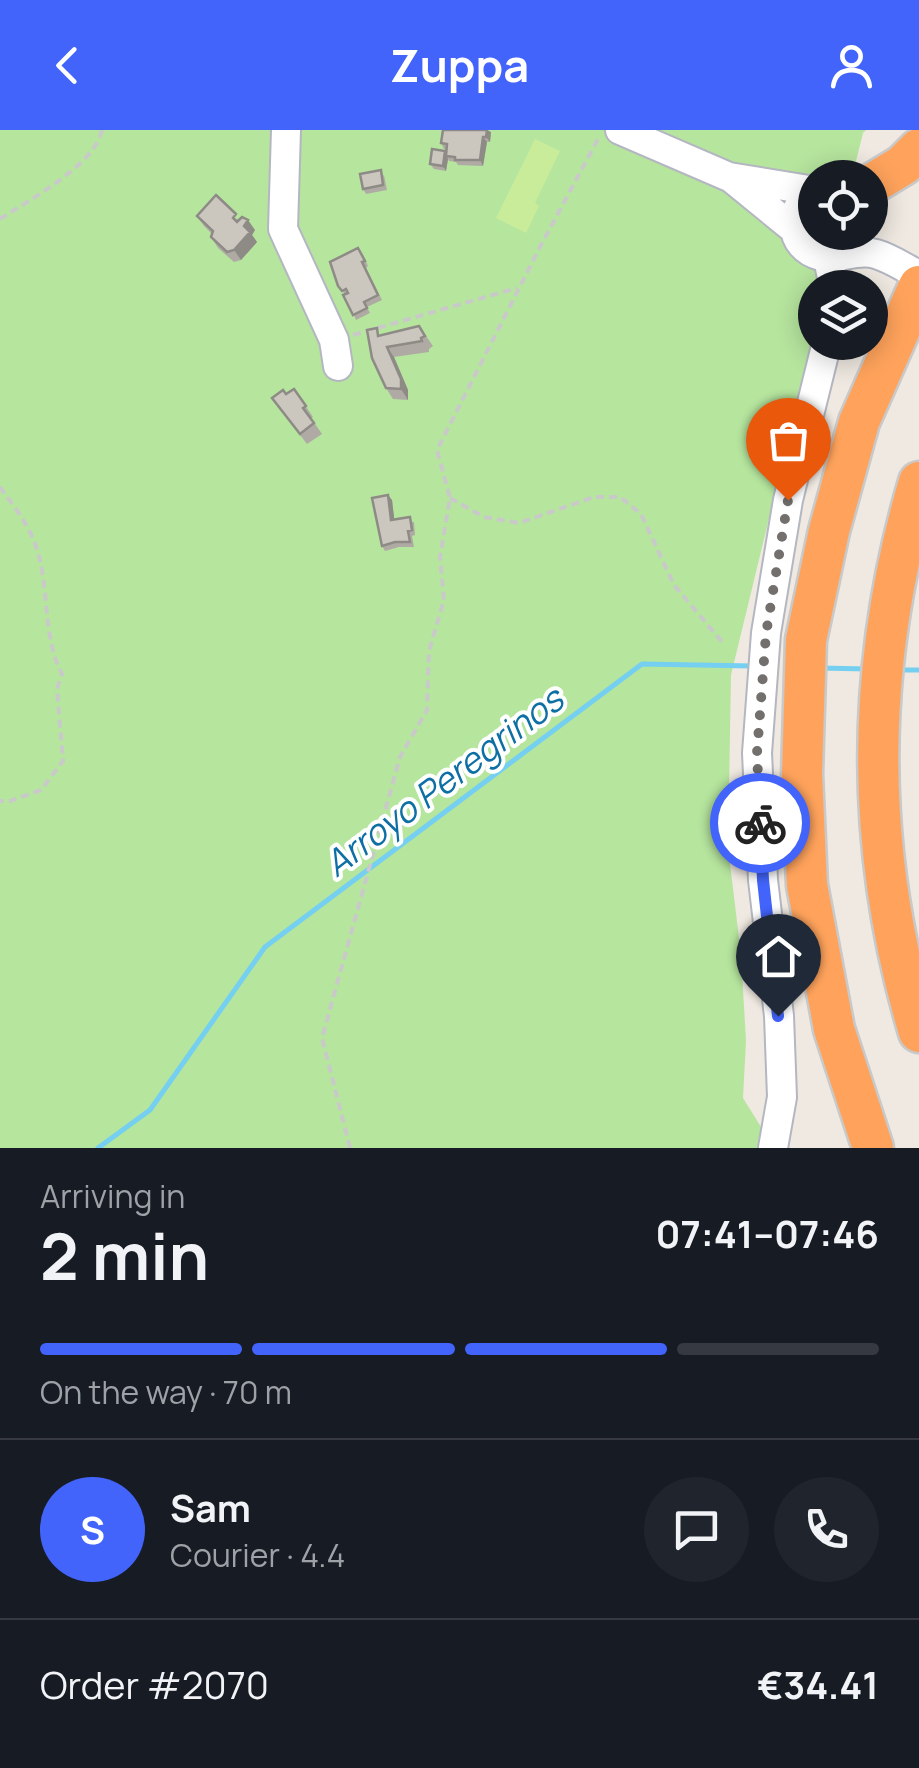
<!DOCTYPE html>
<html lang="en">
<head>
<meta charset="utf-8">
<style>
	:root { --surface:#171b24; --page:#20242c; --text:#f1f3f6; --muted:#9ea1a6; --line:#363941; --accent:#4264fb }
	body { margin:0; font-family:Manrope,sans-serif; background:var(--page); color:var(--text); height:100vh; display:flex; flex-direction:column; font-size:38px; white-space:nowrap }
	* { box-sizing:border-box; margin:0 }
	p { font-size:32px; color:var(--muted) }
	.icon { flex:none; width:55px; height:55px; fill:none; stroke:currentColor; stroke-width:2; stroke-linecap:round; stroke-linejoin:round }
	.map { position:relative; height:1018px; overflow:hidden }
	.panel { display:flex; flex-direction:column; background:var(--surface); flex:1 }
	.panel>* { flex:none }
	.fabs { position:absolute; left:798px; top:30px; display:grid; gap:20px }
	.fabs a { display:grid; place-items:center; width:90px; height:90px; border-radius:50%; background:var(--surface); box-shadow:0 5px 25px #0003; font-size:50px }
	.pin { position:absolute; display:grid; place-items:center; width:85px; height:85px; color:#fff; margin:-102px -42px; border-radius:50% 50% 50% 0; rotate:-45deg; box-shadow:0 0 10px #0007 }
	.pin .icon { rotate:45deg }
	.courier { position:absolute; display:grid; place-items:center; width:100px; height:100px; margin:-50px; border:8px solid #4264fb; border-radius:50%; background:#fff; color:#222; box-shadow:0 2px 12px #0007 }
	.headline em { font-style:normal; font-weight:700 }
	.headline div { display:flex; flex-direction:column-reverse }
	.headline { display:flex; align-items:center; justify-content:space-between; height:170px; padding:0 40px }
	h1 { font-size:65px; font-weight:700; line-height:75px }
	.bar { display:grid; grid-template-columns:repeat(4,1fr); gap:15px 10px; align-content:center; height:120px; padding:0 40px }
	.bar i { height:12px; border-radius:8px; background:var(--line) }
	.bar .on { background:var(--accent) }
	.bar p { grid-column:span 4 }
	.line { display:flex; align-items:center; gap:25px; padding:0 40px; border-top:2px solid var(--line) }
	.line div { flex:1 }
	.round { display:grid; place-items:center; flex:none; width:105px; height:105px; border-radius:52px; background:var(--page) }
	header { display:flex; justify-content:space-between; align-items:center; height:130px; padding:0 40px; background:var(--accent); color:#fff; font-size:45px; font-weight:700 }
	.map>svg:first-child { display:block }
</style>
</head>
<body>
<header><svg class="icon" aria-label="back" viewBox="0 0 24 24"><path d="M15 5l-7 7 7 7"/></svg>Zuppa<svg class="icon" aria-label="person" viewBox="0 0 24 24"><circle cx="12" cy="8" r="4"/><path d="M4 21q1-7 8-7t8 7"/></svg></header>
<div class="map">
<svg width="919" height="1018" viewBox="0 0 919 1018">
	<rect width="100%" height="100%" fill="#efe9e1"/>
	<path fill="#b6e59e" d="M0 0H866L863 3 852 47 815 48V102L839 103 825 157 815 158V199L731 545 728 717 741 825 746 911 743 968 774 1018H0Z"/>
	<path fill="#c9ec9a" d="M535 9 560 21 535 73 539 76 526 103 496 88Z"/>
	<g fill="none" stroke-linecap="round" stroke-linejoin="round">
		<path stroke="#75cff0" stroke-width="5" d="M819 538 868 539
			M899 540H919
			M98 1018 150 980 265 817 642 534 753 536"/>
		<defs>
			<path id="minor" d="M286 0 283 99 334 210 338 236
				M620 0 729 47 815 61
				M730 47 795 100
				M815 61C786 76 787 118 821 126 838 131 855 118 876 124 890 128 905 138 919 145
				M828 128 834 158
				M773 1018 782 967 779 886 763 750 757 623 766 503 788 370 827 212"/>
			<path id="highway" d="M870 55 903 35 919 19
				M919 352C865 536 864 718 919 902
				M873 1018 834 899 807 755 802 644 806 510 829 401 859 292 919 156"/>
		</defs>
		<use href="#minor" stroke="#b4b7c1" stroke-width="32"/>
		<use href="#highway" stroke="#c9c9c9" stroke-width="45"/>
		<path stroke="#c9c9c9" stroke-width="4" stroke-dasharray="8 5" stroke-linecap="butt" d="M0 89C29 70 95 35 102 0
			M353 205 517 158
			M0 357C12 374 26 391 34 411 51 454 41 504 62 544L57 559 63 631 41 660 10 671H0
			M450 368 484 387 519 393 594 367H620L641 384 674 455 723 513
			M350 1018 322 908 400 627 427 580 429 521 444 470 440 427 450 368 437 320 541 115 598 9"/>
		<use href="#minor" stroke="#fff" stroke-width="28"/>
		<use href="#highway" stroke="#ffa35c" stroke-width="40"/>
	</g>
	<path fill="#afaba4" d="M491 2 490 12H487L483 36 458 35 456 32 449 31 448 29 446 41 434 39 430 34 446 23 447 19H444L441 13Z
		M384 45 387 60 366 64 363 59Z
		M197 86 240 89 255 100 252 105 257 112 241 130 234 132 218 118 211 107 212 104 204 96Z
		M362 123 368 136 366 138 382 170 367 177 370 183 356 190 345 164 338 156Z
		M419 196 433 216 429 219V222L394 227 408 260V270L393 269 386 258 382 205Z
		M294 259 313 287 311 288 322 304 307 314 279 278 286 264Z
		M392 370 394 389 414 392 415 405 412 406 414 417H399L385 421 382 416Z"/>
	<path fill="#8e8b86" d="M487 0 491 2 490 12 486 7Z
		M483 7 487 12 483 36 480 30Z
		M445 21 448 29 446 41 443 36Z
		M248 90 255 100 252 105 257 112 241 130 234 120Z
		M387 217 394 227 408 260V270L401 259Z
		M388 365 392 370 395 395 391 390Z"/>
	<path fill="#cbc7bf" stroke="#8e8b86" stroke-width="2.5" d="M443 0H487L486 7H483L480 30H455V27L446 26 447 14 441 13Z
		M432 19 445 21 443 36 430 34Z
		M381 40 383 55 363 59 360 44Z
		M216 65 236 84 233 88 237 92 242 87 248 90 244 96 250 102 234 120 227 122 211 107 213 101 197 86Z
		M358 118 365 131 362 132 378 165 364 172 367 178 353 185 343 165 348 163 346 159 342 161 338 156 330 132Z
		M419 196 425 206 421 208 422 211 387 217 401 249V259L386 258 372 228 367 200 377 198 378 206Z
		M294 259 306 276 303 278 314 293 300 304 272 268 283 260 286 264Z
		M388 365 391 390 410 387 412 400 408 401 410 412H395L382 416 372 368Z"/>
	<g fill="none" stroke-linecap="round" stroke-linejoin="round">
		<path stroke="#726f6d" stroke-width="10" stroke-dasharray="0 18" d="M760 693 757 623 766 504 788 370"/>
		<path stroke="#4264fb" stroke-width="12" d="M760 693 763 750 778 886"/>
	</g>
	<g text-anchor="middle" stroke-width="8" stroke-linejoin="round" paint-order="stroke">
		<g font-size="35" font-style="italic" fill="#0d6fa3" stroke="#fff">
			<text transform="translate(444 652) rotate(-37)" y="12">Arroyo Peregrinos</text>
		</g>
	</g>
</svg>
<div class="fabs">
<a><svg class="icon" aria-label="locate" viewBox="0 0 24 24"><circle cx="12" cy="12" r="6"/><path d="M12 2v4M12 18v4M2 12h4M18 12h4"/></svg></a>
<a><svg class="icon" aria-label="layers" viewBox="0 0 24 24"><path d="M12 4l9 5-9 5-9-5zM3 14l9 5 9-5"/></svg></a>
</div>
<div class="pin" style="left:788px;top:370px;background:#ea580c"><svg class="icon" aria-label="bag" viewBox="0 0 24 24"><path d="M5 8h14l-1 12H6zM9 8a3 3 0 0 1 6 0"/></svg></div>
<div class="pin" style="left:778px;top:886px;background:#1f2937"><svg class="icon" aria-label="home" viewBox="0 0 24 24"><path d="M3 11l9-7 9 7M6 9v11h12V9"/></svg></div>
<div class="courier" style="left:760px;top:693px"><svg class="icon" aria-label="bike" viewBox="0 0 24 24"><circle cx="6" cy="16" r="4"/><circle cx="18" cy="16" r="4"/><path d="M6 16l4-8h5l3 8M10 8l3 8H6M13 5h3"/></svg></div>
</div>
<section class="panel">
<div class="headline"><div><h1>2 min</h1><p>Arriving in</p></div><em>07:41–07:46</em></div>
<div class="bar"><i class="on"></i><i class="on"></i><i class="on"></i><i></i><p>On the way · 70 m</p></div>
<div class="line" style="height:180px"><b class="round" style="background:var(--accent);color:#fff">S</b><div><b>Sam</b><p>Courier · 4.4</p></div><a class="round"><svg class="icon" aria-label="chat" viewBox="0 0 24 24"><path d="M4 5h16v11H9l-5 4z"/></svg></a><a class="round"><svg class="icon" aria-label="phone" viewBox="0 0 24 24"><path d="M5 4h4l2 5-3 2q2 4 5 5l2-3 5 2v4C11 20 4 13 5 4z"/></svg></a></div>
<div class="line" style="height:130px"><div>Order #2070</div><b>€34.41</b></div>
</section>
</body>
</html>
